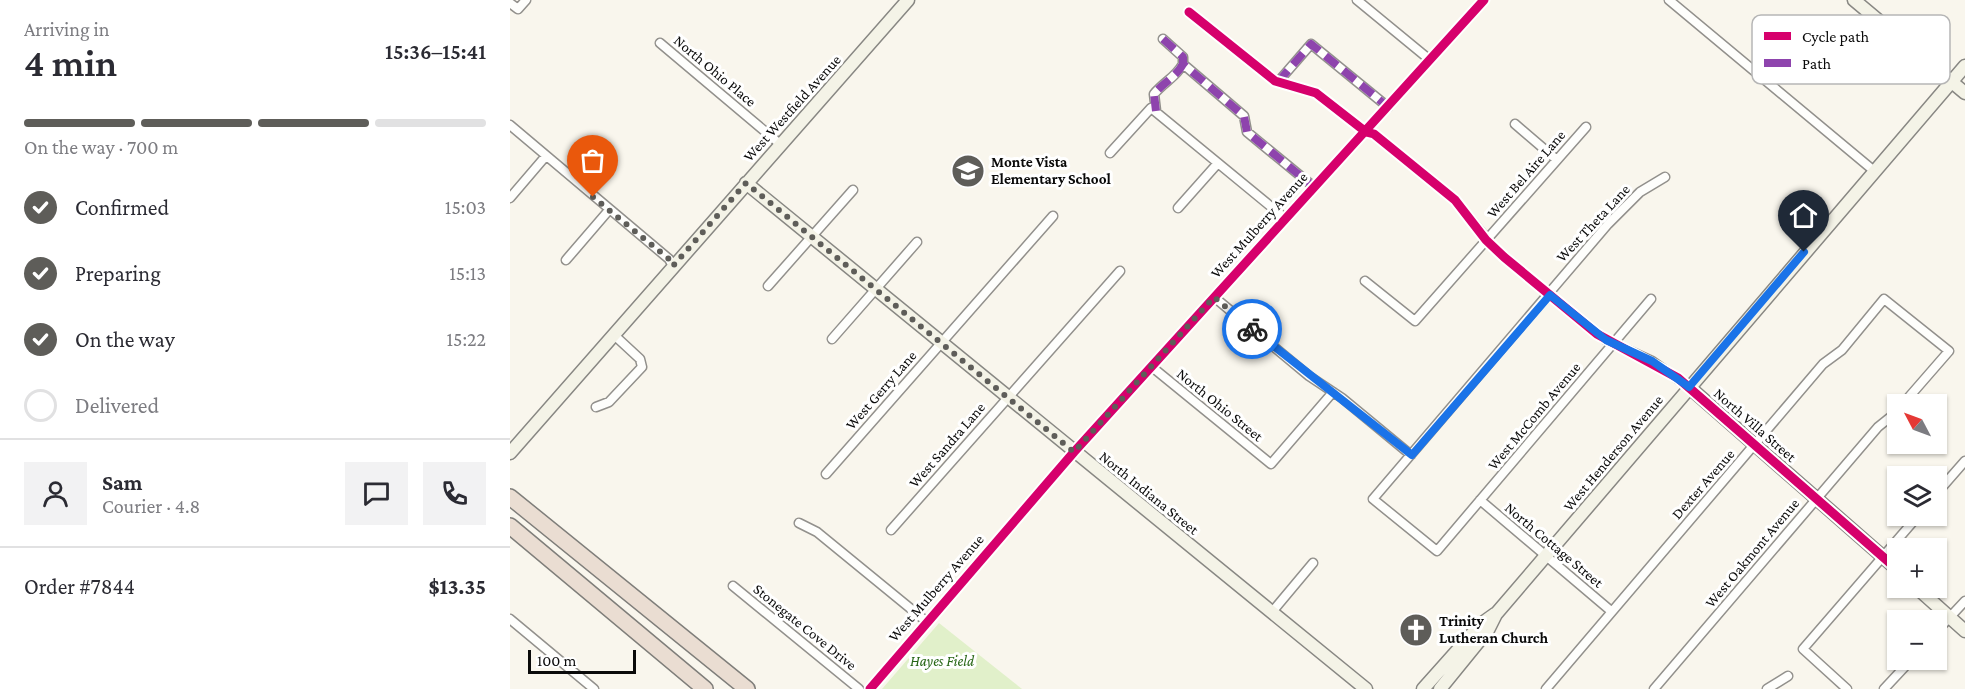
<!DOCTYPE html>
<html lang="en">
<head>
<meta charset="utf-8">
<style>
	:root { --surface:#fff; --page:#f2f2f3; --text:#2b2b33; --muted:#7c7c81; --line:#e1e1e2; --accent:#5e5d59 }
	body { margin:0; font-family:"Crimson Pro",serif; background:var(--page); color:var(--text); height:100vh; display:flex; flex-direction:column; font-size:22px; white-space:nowrap }
	* { box-sizing:border-box; margin:0 }
	p { font-size:20px; color:var(--muted) }
	.icon { flex:none; width:33px; height:33px; fill:none; stroke:currentColor; stroke-width:2; stroke-linecap:round; stroke-linejoin:round }
	.map { position:relative; flex:1; overflow:hidden }
	.details { display:flex; flex-direction:column; background:var(--surface); width:510px }
	.details>* { flex:none }
	.needle { width:39px; rotate:311deg }
	.tools { position:absolute; left:1377px; top:394px; display:grid; gap:12px }
	.tools a { display:grid; place-items:center; width:60px; height:60px; border-radius:0px; background:var(--surface); box-shadow:0 2px 4px #0004; font-size:30px }
	.scale { position:absolute; left:18px; bottom:15px; width:108px; box-sizing:border-box; padding-left:6px; border:3px solid #0a0a0a; border-top:0; font-size:16px; line-height:21px; white-space:nowrap; color:#0a0a0a; -webkit-text-stroke:4px #fff; paint-order:stroke }
	.pin { position:absolute; display:grid; place-items:center; width:51px; height:51px; color:#fff; margin:-62px -26px; border-radius:50% 50% 50% 0; rotate:-45deg; box-shadow:0 0 6px #0007 }
	.pin .icon { rotate:45deg }
	.courier { position:absolute; display:grid; place-items:center; width:60px; height:60px; margin:-30px; border:4px solid #1a73e8; border-radius:50%; background:#fff; color:#222; box-shadow:0 2px 8px #0007 }
	.headline em { font-style:normal; font-weight:600 }
	.headline div { display:flex; flex-direction:column-reverse }
	.headline { display:flex; align-items:center; justify-content:space-between; height:102px; padding:0 24px }
	h1 { font-size:39px; font-weight:600; line-height:45px }
	.bar { display:grid; grid-template-columns:repeat(4,1fr); gap:9px 6px; align-content:center; height:72px; padding:0 24px }
	.bar i { height:8px; border-radius:4px; background:var(--line) }
	.bar .selected { background:var(--accent) }
	.bar p { grid-column:span 4 }
	.line { display:flex; align-items:center; gap:15px; padding:0 24px; border-top:2px solid var(--line) }
	.line div { flex:1 }
	.round { display:grid; place-items:center; flex:none; width:63px; height:63px; border-radius:0px; background:var(--page) }
	ol { padding:0 24px; list-style:none }
	li { display:flex; align-items:center; gap:18px; height:66px }
	li p { margin-inline-start:auto }
	li .icon { padding:6px; border-radius:50%; background:var(--accent); color:#fff; stroke-width:4 }
	li:last-child { color:var(--muted) }
	li i { width:33px; height:33px; border:3px solid var(--line); border-radius:50% }
	main { display:flex; flex:1; min-height:0 }
	.map>svg:first-child { display:block }
</style>
</head>
<body>
<main>
<section class="details">
<div class="headline"><div><h1>4 min</h1><p>Arriving in</p></div><em>15:36–15:41</em></div>
<div class="bar"><i class="selected"></i><i class="selected"></i><i class="selected"></i><i></i><p>On the way · 700 m</p></div>
<ol>
<li><svg class="icon" aria-label="check" viewBox="0 0 24 24"><path d="M5 12l5 5 9-10"/></svg>Confirmed<p>15:03</p></li>
<li><svg class="icon" aria-label="check" viewBox="0 0 24 24"><path d="M5 12l5 5 9-10"/></svg>Preparing<p>15:13</p></li>
<li><svg class="icon" aria-label="check" viewBox="0 0 24 24"><path d="M5 12l5 5 9-10"/></svg>On the way<p>15:22</p></li>
<li><i></i>Delivered</li>
</ol>
<div class="line" style="height:108px"><a class="round"><svg class="icon" aria-label="person" viewBox="0 0 24 24"><circle cx="12" cy="8" r="4"/><path d="M4 21q1-7 8-7t8 7"/></svg></a><div><b>Sam</b><p>Courier · 4.8</p></div><a class="round"><svg class="icon" aria-label="chat" viewBox="0 0 24 24"><path d="M4 5h16v11H9l-5 4z"/></svg></a><a class="round"><svg class="icon" aria-label="phone" viewBox="0 0 24 24"><path d="M5 4h4l2 5-3 2q2 4 5 5l2-3 5 2v4C11 20 4 13 5 4z"/></svg></a></div>
<div class="line" style="height:78px"><div>Order #7844</div><b>$13.35</b></div>
</section>
<div class="map">
<svg width="1455" height="689" viewBox="0 0 1455 689">
	<rect width="100%" height="100%" fill="#f9f6ed"/>
	<path fill="#e1f0ca" d="M429 623 512 689H372Z"/>
	<g fill="none" stroke-linecap="round" stroke-linejoin="round">
		<defs>
			<path id="street" d="M847 0 920 60
				M1159 0 1363 170
				M0 3 8 9 16 0
				M679 12 765 81 806 93 856 132 864 134 945 200 984 248 1078 327 1096 340 1142 361 1179 387
				M653 39 673 57V64L734 116 737 132 804 187
				M150 43 270 144
				M768 82 801 44 878 107
				M646 111 644 94C654 82 666 77 673 64
				M1005 124 1047 160
				M0 125 159 259 163 266
				M600 153 641 108 776 219
				M0 198 35 157
				M668 208 708 163
				M56 260 99 210
				M855 281 905 321 1076 127
				M258 286 343 190
				M704 297 799 376 832 398 901 455
				M1141 299 927 551 863 499 1098 224 1130 192 1155 177
				M322 339 407 242
				M642 367 761 464 823 392
				M86 407 99 402 132 367 130 359 103 334
				M316 474 543 216
				M1426 494 1455 461
				M970 500 1101 611
				M289 523 307 532 417 622
				M381 530 610 271
				M223 586 349 689
				M762 612 803 563
				M0 619 84 689
				M1426 632 1455 601
				M360 689 564 452 974 0
				M1036 689 1313 364 1332 350 1374 299 1439 351 1392 405
				M1144 689 1368 427 1388 411
				M1257 689 1278 676
				M1337 689 1293 649 1408 516
				M1374 689 1401 660"/>
			<path id="secondary" d="M1344 0 1455 93
				M236 183 856 689
				M1179 387 1388 570
				M0 453 398 0
				M1407 588 1455 631
				M913 689 971 624 985 614
				M930 689 978 630 986 614 1455 66"/>
			<path id="highway" d="M0 497 237 689
				M0 526 195 689"/>
		</defs>
		<use href="#street" stroke="#92908c" stroke-width="11"/>
		<use href="#secondary" stroke="#888783" stroke-width="15"/>
		<use href="#highway" stroke="#7f7e7a" stroke-width="18"/>
		<use href="#street" stroke="#fefefc" stroke-width="8"/>
		<use href="#secondary" stroke="#f4f3e7" stroke-width="12"/>
		<use href="#highway" stroke="#eaddd2" stroke-width="15"/>
		<path stroke="#8e44ad" stroke-width="8" stroke-dasharray="15 8" stroke-linecap="butt" d="M653 39 673 57V64L734 116 737 132 804 187
			M768 82 801 44 878 107
			M646 111 644 94C654 82 666 77 673 64"/>
		<defs>
			<path id="cycleway" d="M679 12 765 81 806 93 856 132 864 134 945 200 976 240 994 257 1087 334 1168 378 1388 570
				M360 689 564 452 974 0"/>
		</defs>
		<use href="#cycleway" stroke="#fff" stroke-width="13"/>
		<use href="#cycleway" stroke="#d6006c" stroke-width="9"/>
	</g>
	<g fill="none" stroke-linecap="round" stroke-linejoin="round">
		<path stroke="#5e5d59" stroke-width="6" stroke-dasharray="0 10.8" d="M83 197 159 259 163 266 236 183 564 452 704 297 742 329"/>
		<path stroke="#1a73e8" stroke-width="8" d="M742 329 902 455 1040 295 1096 340 1142 361 1179 387 1294 252"/>
	</g>
	<defs>
		<symbol id="school-disc" viewBox="-11 -11 22 22"><circle r="9.5" fill="#5e5d59" stroke="#fff"/><path d="M0-5L7-2L0 1L-7-2ZM-4 1L0 2.5L4 1V4Q0 6-4 4Z" fill="#fff"/></symbol>
		<symbol id="church-disc" viewBox="-11 -11 22 22"><circle r="9.5" fill="#5e5d59" stroke="#fff"/><path d="M-1.2-6h2.4v3.5h3.3v2.4h-3.3V6h-2.4V-.1h-3.3v-2.4h3.3Z" fill="#fff"/></symbol>
	</defs>
	<g fill-rule="evenodd">
		<use href="#school-disc" x="439" y="152" width="38" height="38"/>
		<use href="#church-disc" x="887" y="611" width="38" height="38"/>
	</g>
	<g text-anchor="middle" stroke-width="6" stroke-linejoin="round" paint-order="stroke">
		<g font-size="15" fill="#0a0a0a" stroke="#fff">
			<text transform="translate(205 71) rotate(40)" y="5">North Ohio Place</text>
			<text transform="translate(282 108) rotate(-48)" y="5">West Westfield Avenue</text>
			<text transform="translate(1016 174) rotate(-49)" y="5">West Bel Aire Lane</text>
			<text transform="translate(1083 223) rotate(-47)" y="5">West Theta Lane</text>
			<text transform="translate(749 225) rotate(-48)" y="5">West Mulberry Avenue</text>
			<text transform="translate(371 390) rotate(-49)" y="5">West Gerry Lane</text>
			<text transform="translate(710 405) rotate(39)" y="5">North Ohio Street</text>
			<text transform="translate(1024 416) rotate(-50)" y="5">West McComb Avenue</text>
			<text transform="translate(1245 425) rotate(41)" y="5">North Villa Street</text>
			<text transform="translate(437 445) rotate(-49)" y="5">West Sandra Lane</text>
			<text transform="translate(1103 453) rotate(-50)" y="5">West Henderson Avenue</text>
			<text transform="translate(1193 484) rotate(-49)" y="5">Dexter Avenue</text>
			<text transform="translate(639 493) rotate(39)" y="5">North Indiana Street</text>
			<text transform="translate(1044 545) rotate(40)" y="5">North Cottage Street</text>
			<text transform="translate(1242 553) rotate(-50)" y="5">West Oakmont Avenue</text>
			<text transform="translate(426 588) rotate(-49)" y="5">West Mulberry Avenue</text>
			<text transform="translate(295 627) rotate(39)" y="5">Stonegate Cove Drive</text>
		</g>
		<g font-size="15" font-weight="bold" fill="#0a0a0a" stroke="#fff" text-anchor="start">
			<text x="481" y="167">Monte Vista<tspan x="481" dy="17">Elementary School</tspan></text>
			<text x="929" y="626">Trinity<tspan x="929" dy="17">Lutheran Church</tspan></text>
		</g>
		<g font-size="15" font-style="italic" fill="#276616" stroke="#fff">
			<text x="432" y="666">Hayes Field</text>
		</g>
	</g>
	<rect x="1242" y="15" width="198" height="69" rx="9" fill="#fff" stroke="#b6b6b6" stroke-width="1.5"/>
	<rect x="1254" y="32" width="27" height="8" fill="#d6006c"/>
	<rect x="1254" y="59" width="27" height="8" fill="#8e44ad"/>
	<g font-size="16" fill="#0a0a0a">
		<text x="1292" y="42">Cycle path</text>
		<text x="1292" y="69">Path</text>
	</g>
</svg>
<div class="tools">
<a><svg class="needle" viewBox="-14 -14 28 28"><path d="M0-13l5 13h-10z" fill="#e53935"/><path d="M0 13l5-13h-10z" fill="#7c7c81"/></svg></a>
<a><svg class="icon" aria-label="layers" viewBox="0 0 24 24"><path d="M12 4l9 5-9 5-9-5zM3 14l9 5 9-5"/></svg></a>
<a>+</a>
<a>−</a>
</div>
<div class="scale">100 m</div>
<div class="pin" style="left:83px;top:197px;background:#ea580c"><svg class="icon" aria-label="bag" viewBox="0 0 24 24"><path d="M5 8h14l-1 12H6zM9 8a3 3 0 0 1 6 0"/></svg></div>
<div class="pin" style="left:1294px;top:252px;background:#1f2937"><svg class="icon" aria-label="home" viewBox="0 0 24 24"><path d="M3 11l9-7 9 7M6 9v11h12V9"/></svg></div>
<div class="courier" style="left:742px;top:329px"><svg class="icon" aria-label="bike" viewBox="0 0 24 24"><circle cx="6" cy="16" r="4"/><circle cx="18" cy="16" r="4"/><path d="M6 16l4-8h5l3 8M10 8l3 8H6M13 5h3"/></svg></div>
</div>
</main>
</body>
</html>
